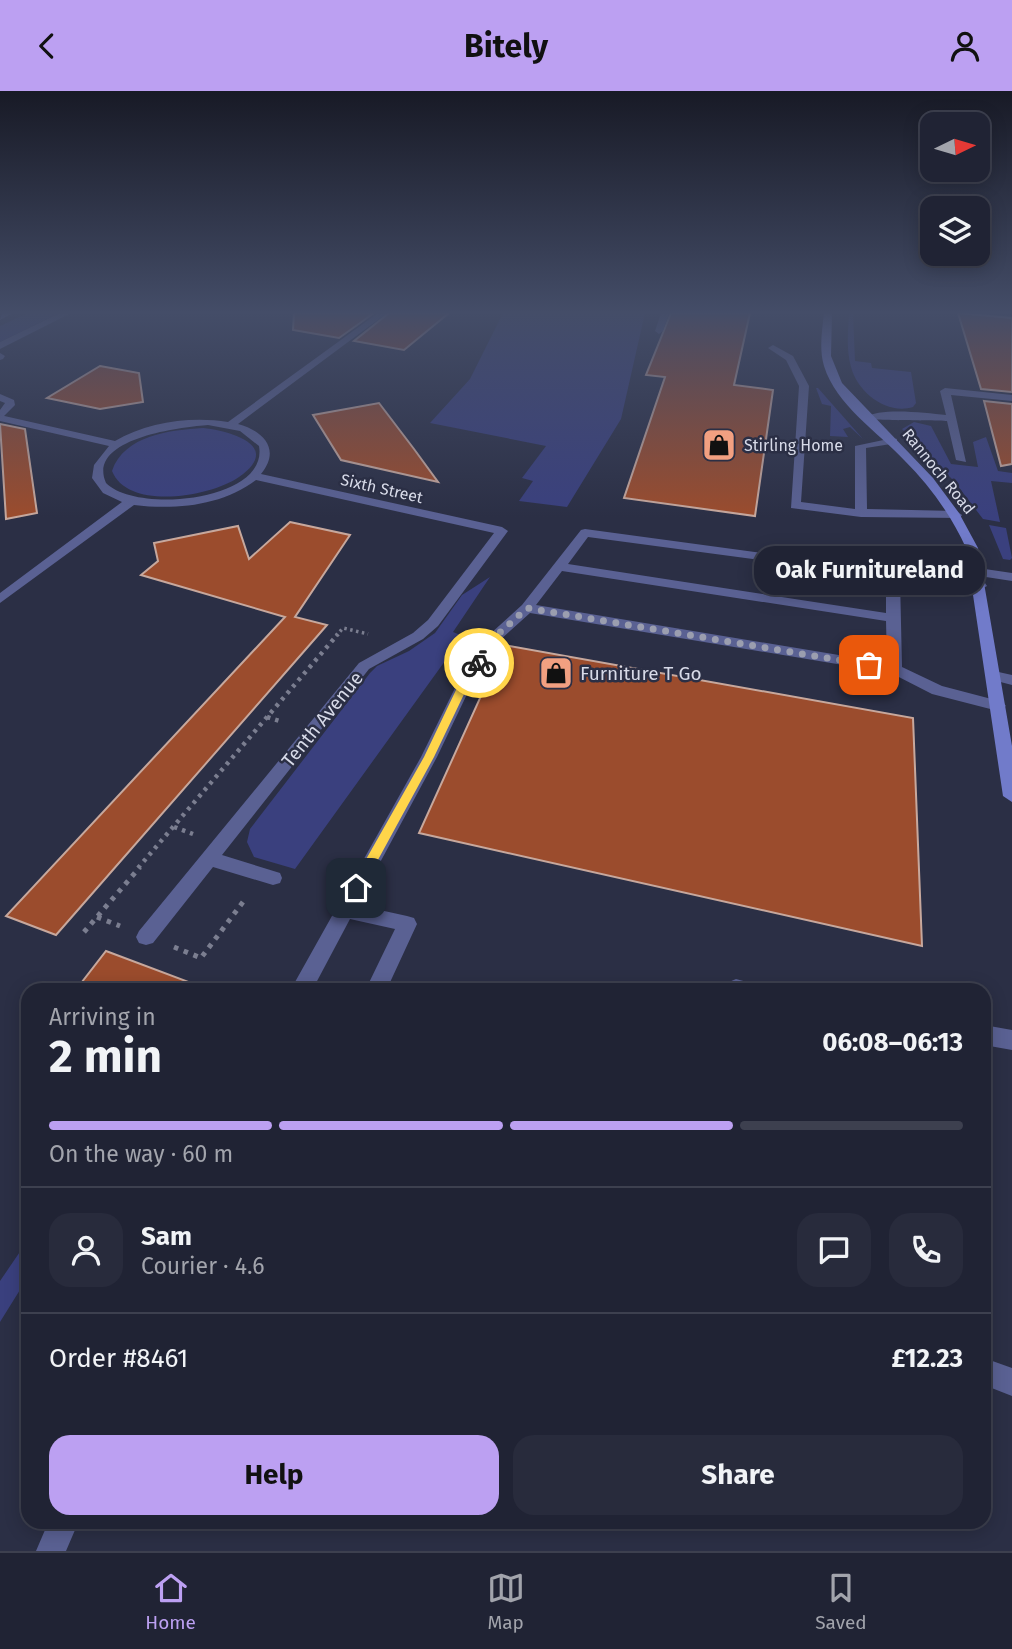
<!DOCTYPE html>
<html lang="en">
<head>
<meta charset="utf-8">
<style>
	:root { --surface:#202334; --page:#282b3c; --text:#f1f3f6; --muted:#a2a4ac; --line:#3d404f; --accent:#bca0f2 }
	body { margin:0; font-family:"Fira Sans",sans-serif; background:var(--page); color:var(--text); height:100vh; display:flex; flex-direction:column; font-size:26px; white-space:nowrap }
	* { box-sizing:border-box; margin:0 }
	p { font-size:23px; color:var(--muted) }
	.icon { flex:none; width:38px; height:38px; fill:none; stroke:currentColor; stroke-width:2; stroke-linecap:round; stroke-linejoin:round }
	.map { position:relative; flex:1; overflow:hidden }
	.side { position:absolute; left:21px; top:892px; width:970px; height:546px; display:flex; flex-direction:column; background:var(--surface); border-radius:21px; box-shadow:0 4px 18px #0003,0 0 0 2px var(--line) }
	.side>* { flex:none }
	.needle { width:46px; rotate:85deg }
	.tools { position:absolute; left:920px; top:21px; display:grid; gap:14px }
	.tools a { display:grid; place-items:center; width:70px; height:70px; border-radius:14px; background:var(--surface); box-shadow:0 4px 18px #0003,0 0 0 2px var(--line); font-size:35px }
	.pin { position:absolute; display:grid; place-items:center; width:60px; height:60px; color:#fff; margin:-30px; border-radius:14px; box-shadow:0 4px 10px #0006 }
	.courier { position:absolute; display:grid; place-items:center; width:70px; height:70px; margin:-35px; border:5px solid #ffd54a; border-radius:50%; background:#fff; color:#222; box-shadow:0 2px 9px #0007 }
	.bubble { position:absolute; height:49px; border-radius:21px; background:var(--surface); box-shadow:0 4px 18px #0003,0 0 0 2px var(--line); font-size:23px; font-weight:700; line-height:49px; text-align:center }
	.head em { font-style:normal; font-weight:700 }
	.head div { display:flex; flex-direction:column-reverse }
	.head { display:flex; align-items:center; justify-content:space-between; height:119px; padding:0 28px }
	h1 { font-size:46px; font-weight:700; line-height:52px }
	.bar { display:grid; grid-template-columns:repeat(4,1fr); gap:10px 7px; align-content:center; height:84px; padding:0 28px }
	.bar i { height:9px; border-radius:5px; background:var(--line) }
	.bar .active { background:var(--accent) }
	.bar p { grid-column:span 4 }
	.line { display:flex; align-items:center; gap:18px; padding:0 28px; border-top:2px solid var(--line) }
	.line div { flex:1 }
	.round { display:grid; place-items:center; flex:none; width:74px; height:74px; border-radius:21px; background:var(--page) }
	.action { display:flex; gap:14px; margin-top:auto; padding:14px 28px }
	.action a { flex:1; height:80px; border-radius:21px; background:var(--accent); color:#111; font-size:28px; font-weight:700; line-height:80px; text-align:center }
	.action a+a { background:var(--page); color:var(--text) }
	header { display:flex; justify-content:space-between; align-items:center; height:91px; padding:0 28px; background:var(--accent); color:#111; font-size:32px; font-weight:700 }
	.dock { display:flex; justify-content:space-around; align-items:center; height:98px; border-top:2px solid var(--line); background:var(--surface); font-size:19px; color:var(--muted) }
	.dock a { display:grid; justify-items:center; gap:4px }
	.dock .active { color:var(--accent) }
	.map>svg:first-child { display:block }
</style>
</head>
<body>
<header><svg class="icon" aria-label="back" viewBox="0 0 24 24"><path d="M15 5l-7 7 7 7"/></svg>Bitely<svg class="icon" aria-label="person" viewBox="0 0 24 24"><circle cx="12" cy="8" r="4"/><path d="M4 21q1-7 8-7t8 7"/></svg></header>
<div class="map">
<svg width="1012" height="1460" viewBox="0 0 1012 1460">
	<rect width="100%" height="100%" fill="#2b2f45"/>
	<path fill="#3a407e" d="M28 222H59L0 251V235Z
		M503 222H645L621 328 567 416 519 410 533 390 522 387 546 355 430 332 470 288Z
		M849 222H853L855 270 871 272 872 277 911 281 916 312 913 316C887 324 858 302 851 276 846 258 848 240 849 222Z
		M816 297H818L863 348 850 336 843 338 848 346 830 345 831 315 822 313Z
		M914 331 931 335 951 373 978 376 973 351 986 346 998 380 1012 382V392L991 390 1000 431 983 428 954 390 902 338Z
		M203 337C231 340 283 355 239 386 210 406 128 420 112 380 124 344 171 339 203 337Z
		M989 434 1006 437 1012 467 1010 469 1003 468Z
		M490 486 453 541 463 545 295 778 254 766 247 751 250 738 370 582 377 575 409 560 435 542 462 504Z
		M28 1149V1186L0 1231V1190Z"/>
	<path fill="#9b4c2d" stroke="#c7a89d" stroke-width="2" d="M294 222H374L339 247 293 239Z
		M389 222H449L404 259 354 250Z
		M671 222H750L734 294 773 299 755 425 624 407 665 286 646 284Z
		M958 222 1012 227V301L981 298Z
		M100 275 139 282 143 311 100 318 47 307Z
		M984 310 1012 313V373L1001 375Z
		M379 312 414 358 438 391 341 369 313 324Z
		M0 333 25 338 37 422 6 428Z
		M290 431 350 444 295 526 327 534 56 844 6 825 285 526 141 484 158 470 154 452 238 435 249 468Z
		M504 554 913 627 922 855 419 742Z
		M106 860 202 896 201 900H75Z"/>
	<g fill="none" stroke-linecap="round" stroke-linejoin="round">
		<path stroke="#7b7e90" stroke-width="3.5" stroke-dasharray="2.5 3.5" stroke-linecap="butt" d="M336 545 343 537 368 543"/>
		<path stroke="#7b7e90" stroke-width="4.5" stroke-dasharray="3.5 5" stroke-linecap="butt" d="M267 626 283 631
			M174 736 193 743
			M138 777 338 543"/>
		<path stroke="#7b7e90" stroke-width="5" stroke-dasharray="4.5 6" stroke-linecap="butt" d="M97 826 120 835
			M84 841 140 776
			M174 856 201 867 246 807"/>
		<path fill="#5a6193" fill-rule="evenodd" d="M661 222H669L663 240 659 243 655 240Z
			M773 254 793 265 809 295 801 411 855 418V355L893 347 897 348V352L866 357 867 418 956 420 962 424 960 427 861 426 791 417 799 295 786 269 768 257Z
			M0 262 5 265 3 268 0 269Z
			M945 297 1012 304V310L951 304 966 371 956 369 947 330C934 329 869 330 864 327 881 316 924 322 946 324L940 300Z
			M0 303 14 309 15 314 0 329V319L5 312 0 310Z
			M585 438 985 492 987 495 980 499 900 488 902 576 942 595 1003 611 1006 615 998 620 932 603 891 582 530 522 500 549 469 599 437 666 357 814 407 825 414 827 417 833 386 900H365L395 838 350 828 316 892 323 900H293L295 891 421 666 456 595 490 543 522 514 581 439ZM588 446 886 486V522L568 473ZM562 480 886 530 887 572 536 514Z
			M978 477 1012 482V490L973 484 971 481Z
			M994 580 1012 584V594L989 588 987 585Z
			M736 888 758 894 761 900H727L729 891Z
			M984 934 1012 939V959L984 954Z
			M984 1267 1012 1277V1305L984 1294Z
			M48 1432H78L66 1460H36Z"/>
		<path fill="#5a6193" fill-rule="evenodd" d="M60 222H71L0 258V251Z
			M378 222H387L238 333C264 340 281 359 261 383L502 436 508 440 438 535 423 548 369 578 222 764 280 782 282 787 280 792 273 794 213 776 153 852 146 854 139 852 136 846 139 840 359 572 413 542 428 529 494 442 256 389C222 415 175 419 134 414L0 512V502L122 411 103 402 92 387 94 374 109 355 0 330V324L115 350C147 331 191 325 228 331ZM208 334 240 340 259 355C269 410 136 423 106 392 86 347 182 336 208 334Z"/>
		<path fill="#717bca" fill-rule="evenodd" d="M2 222H13L0 229Z
			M824 222H832L831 265 842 292 933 387 959 422 978 457 1012 655V711L1003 705 966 457C951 424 930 395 904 369 878 341 836 314 824 275 819 258 822 240 824 222Z"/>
	</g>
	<linearGradient id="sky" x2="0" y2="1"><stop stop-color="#181a26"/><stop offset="0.52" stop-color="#444d68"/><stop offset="1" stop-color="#444d68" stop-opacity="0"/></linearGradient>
	<rect width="1012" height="426" fill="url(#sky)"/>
	<path fill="#ffd54a" d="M479 568 484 572 466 599 434 666 361 800H352V793L424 666 456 599Z"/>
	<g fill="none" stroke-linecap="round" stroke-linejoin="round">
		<path stroke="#9b9eaf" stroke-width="7" stroke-dasharray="0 12.6" d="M479 572 495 546 527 517 869 574"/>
	</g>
	<defs>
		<symbol id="shop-square" viewBox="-11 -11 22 22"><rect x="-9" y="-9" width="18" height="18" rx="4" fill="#f2a081" stroke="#2b2f45"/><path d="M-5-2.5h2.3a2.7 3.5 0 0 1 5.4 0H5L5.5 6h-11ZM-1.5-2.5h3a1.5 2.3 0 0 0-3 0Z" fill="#111"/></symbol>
	</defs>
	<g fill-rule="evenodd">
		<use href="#shop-square" x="700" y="335" width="38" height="38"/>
		<use href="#shop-square" x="537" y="563" width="38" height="38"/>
	</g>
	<g text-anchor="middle" stroke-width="5" stroke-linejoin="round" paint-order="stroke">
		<g font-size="16" fill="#d7dae8" stroke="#2b2f45" text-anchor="start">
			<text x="744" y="360">Stirling Home</text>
		</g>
		<g font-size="16" fill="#d7dae8" stroke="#2b2f45">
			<text transform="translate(939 380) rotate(51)" y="6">Rannoch Road</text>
			<text transform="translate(382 397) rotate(13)" y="6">Sixth Street</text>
		</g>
		<g font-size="19" fill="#d7dae8" stroke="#2b2f45" text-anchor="start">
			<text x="580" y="589">Furniture T Go</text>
		</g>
		<g font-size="19" fill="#d7dae8" stroke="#2b2f45">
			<text transform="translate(322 628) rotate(-51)" y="7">Tenth Avenue</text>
		</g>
	</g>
</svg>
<div class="tools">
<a><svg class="needle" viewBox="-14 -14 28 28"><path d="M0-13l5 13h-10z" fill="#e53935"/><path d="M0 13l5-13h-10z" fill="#a2a4ac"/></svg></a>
<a><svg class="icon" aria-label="layers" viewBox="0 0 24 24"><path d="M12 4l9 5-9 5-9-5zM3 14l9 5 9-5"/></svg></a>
</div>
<div class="pin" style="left:869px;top:574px;background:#ea580c"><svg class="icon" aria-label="bag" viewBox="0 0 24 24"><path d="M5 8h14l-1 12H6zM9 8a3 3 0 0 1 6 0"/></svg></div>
<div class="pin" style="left:356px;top:797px;background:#1f2937"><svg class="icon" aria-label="home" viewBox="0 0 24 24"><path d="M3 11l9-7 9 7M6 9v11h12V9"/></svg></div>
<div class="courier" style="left:479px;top:572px"><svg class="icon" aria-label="bike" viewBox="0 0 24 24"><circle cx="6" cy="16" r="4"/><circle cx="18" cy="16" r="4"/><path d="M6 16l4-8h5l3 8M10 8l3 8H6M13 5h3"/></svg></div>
<div class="bubble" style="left:754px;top:455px;width:231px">Oak Furnitureland</div>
<section class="side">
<div class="head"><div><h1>2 min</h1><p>Arriving in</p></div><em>06:08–06:13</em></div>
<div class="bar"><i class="active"></i><i class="active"></i><i class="active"></i><i></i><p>On the way · 60 m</p></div>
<div class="line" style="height:126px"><a class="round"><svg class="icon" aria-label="person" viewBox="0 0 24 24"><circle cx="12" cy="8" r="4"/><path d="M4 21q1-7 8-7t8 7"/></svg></a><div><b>Sam</b><p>Courier · 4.6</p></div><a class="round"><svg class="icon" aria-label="chat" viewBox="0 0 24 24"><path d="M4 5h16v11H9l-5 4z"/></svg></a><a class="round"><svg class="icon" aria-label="phone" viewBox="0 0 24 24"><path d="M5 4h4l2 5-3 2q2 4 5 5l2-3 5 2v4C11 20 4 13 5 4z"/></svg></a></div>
<div class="line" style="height:91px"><div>Order #8461</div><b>£12.23</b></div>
<div class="action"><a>Help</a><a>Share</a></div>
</section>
</div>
<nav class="dock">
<a class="active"><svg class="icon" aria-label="home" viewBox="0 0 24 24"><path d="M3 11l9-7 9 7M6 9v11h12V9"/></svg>Home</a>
<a><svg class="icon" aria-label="map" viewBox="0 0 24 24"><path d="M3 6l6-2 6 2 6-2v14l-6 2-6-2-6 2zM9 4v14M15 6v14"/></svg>Map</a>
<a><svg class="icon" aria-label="saved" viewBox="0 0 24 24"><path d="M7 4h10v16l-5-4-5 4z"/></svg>Saved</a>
</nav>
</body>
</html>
